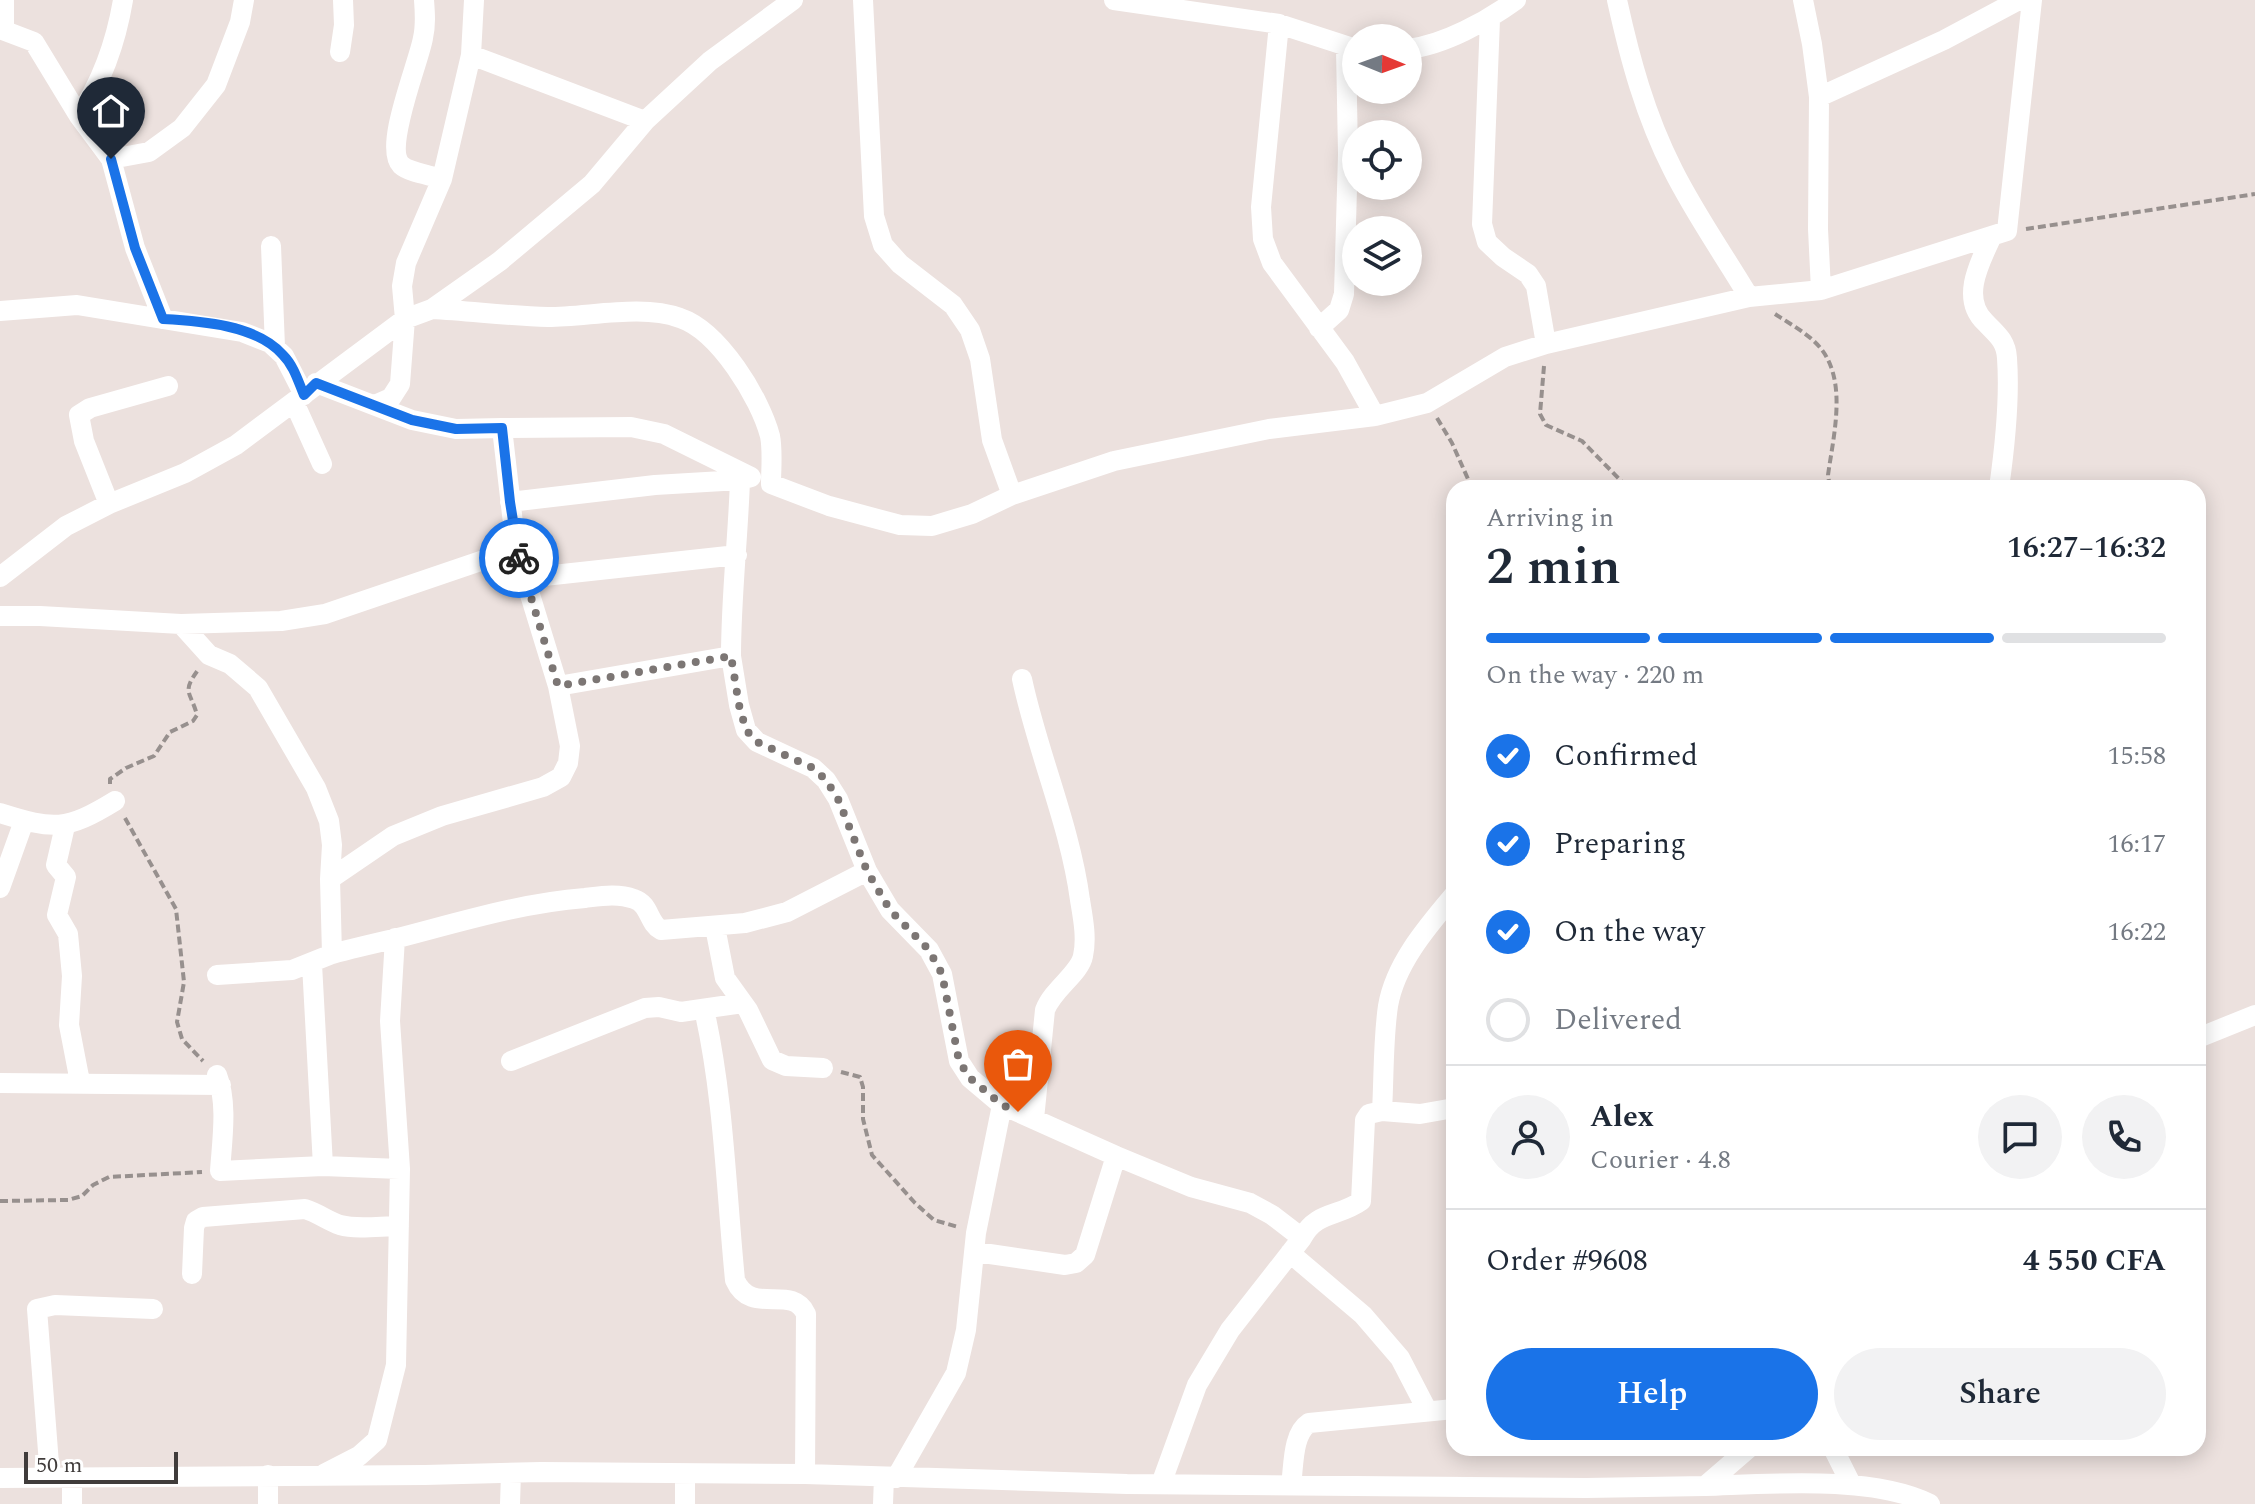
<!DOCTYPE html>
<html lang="en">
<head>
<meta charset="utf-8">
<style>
	:root { --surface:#fff; --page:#f2f2f3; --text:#1f2937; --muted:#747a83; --line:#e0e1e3; --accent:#1a73e8 }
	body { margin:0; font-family:Spectral,serif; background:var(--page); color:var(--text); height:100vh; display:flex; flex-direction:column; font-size:30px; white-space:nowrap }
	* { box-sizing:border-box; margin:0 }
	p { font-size:26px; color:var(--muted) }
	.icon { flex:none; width:44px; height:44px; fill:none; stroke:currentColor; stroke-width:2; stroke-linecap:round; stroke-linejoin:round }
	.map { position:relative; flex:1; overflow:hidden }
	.sheet { position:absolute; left:1446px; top:480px; width:760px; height:976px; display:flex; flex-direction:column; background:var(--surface); border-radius:24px; box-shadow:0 4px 20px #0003 }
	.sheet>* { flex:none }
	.needle { width:52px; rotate:91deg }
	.tools { position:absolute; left:1342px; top:24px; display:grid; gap:16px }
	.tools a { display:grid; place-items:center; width:80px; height:80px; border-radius:50%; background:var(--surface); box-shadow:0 4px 20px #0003; font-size:40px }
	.scale { position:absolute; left:24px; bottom:20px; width:154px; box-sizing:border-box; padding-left:8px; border:4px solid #403c3b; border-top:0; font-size:22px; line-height:28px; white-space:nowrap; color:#403c3b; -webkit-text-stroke:6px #fff; paint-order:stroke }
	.pin { position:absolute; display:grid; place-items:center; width:68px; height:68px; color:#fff; margin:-82px -34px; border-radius:50% 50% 50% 0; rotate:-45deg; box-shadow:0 0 8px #0007 }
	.pin .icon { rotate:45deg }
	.courier { position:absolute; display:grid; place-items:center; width:80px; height:80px; margin:-40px; border:6px solid #1a73e8; border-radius:50%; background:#fff; color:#222; box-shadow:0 2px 10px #0007 }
	.headline em { font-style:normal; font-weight:600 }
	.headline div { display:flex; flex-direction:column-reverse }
	.headline { display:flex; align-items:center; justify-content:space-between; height:136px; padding:0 40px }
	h1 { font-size:52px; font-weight:600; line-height:60px }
	.bar { display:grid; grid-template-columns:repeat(4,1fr); gap:12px 8px; align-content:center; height:96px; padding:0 40px }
	.bar i { height:10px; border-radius:6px; background:var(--line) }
	.bar .on { background:var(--accent) }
	.bar p { grid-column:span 4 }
	.line { display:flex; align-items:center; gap:20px; padding:0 40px; border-top:2px solid var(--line) }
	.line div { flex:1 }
	.round { display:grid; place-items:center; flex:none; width:84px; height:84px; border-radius:42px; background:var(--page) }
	ol { padding:0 40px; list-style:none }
	li { display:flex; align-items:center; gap:24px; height:88px }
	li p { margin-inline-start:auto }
	li .icon { padding:8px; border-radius:50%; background:var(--accent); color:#fff; stroke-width:4 }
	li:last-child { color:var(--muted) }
	li i { width:44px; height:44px; border:4px solid var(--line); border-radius:50% }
	.primary-button { display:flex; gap:16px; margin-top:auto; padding:16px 40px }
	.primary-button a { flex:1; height:92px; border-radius:48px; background:var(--accent); color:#fff; font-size:32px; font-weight:600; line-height:92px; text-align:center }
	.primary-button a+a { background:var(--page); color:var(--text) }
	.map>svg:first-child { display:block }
</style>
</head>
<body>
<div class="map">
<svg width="2255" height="1504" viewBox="0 0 2255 1504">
	<rect width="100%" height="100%" fill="#ece1de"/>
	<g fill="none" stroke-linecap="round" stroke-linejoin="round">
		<path stroke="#97908e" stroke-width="4" stroke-dasharray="8 4" stroke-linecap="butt" d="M2026 229 2255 194
			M1775 314C1793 326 1817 338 1827 358 1845 391 1833 439 1828 475L1830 488
			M1544 366 1540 414 1546 425 1582 441 1628 488
			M1437 418 1452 443 1472 488
			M110 784V779L126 768 154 756 170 732 193 721 197 715C191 692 181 693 198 670
			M125 818 176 909 184 982 177 1022 182 1039 203 1061
			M841 1072 860 1077 863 1087V1119L872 1155 915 1203 934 1220 958 1227
			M0 1201 68 1200 82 1196 93 1185 109 1177 202 1172"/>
		<path stroke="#fff" stroke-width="20" d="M424 0C425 13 426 25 423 38 419 62 383 147 401 165 410 173 431 175 442 179
			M863 0 874 216 883 245 900 264 953 305 970 330 980 359 992 440 1012 495
			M1114 0 1279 24 1356 49
			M1617 0C1630 59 1645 115 1673 170 1695 214 1724 255 1749 297
			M1490 19 1482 224 1487 242 1503 257 1528 274 1536 286 1546 344
			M1279 24 1261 207 1263 239 1272 263 1345 362 1375 416
			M0 29 34 42 79 116 111 159 135 248 163 319
			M4 30V0
			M1408 49C1444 45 1487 21 1516 0
			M340 52 344 25 343 0
			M471 55 645 121
			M1819 97 1944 40 2019 0
			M79 116C102 81 116 42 123 0
			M111 159 149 152 182 128 216 85 240 22 244 0
			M1992 236C1980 262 1960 298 1985 322 1996 334 2006 340 2007 358 2010 400 2005 446 1999 488
			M271 246 275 347
			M1821 290 2007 231 2032 0
			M432 309C471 311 509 316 548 317 589 317 642 304 680 318 719 331 760 398 770 436 773 451 771 469 771 484L829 506 900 525 932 526 972 514 1012 495 1114 461 1269 429 1375 416 1427 403 1505 357 1546 344 1749 297 1821 290 1818 229 1819 97 1812 44 1803 0
			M0 311 77 305 242 332 270 343 284 356 304 395
			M1319 328 1339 310 1344 294 1348 154 1346 48
			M316 383 412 420 456 429 502 428 516 549 558 686 570 746 568 763 561 777 543 787 442 816 393 836 330 879
			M294 402 322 464
			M375 405 391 398 400 384 405 319 402 286 406 263 442 179 471 55 474 0
			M502 428 631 427 664 434 751 477 740 480C738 539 731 597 731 656
			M510 502 655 485 740 480
			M109 504 84 441 79 415 90 408 168 386
			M0 577 66 526 109 504 185 473 236 445 405 319 432 309 500 261 592 184 645 121 710 61 793 0
			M526 578 737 555
			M0 616H40L181 624 209 655 230 664 258 688 316 788 329 821 332 845 330 879 332 954 292 970 217 975
			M181 624 281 621 325 614 516 549
			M1022 679C1038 754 1070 825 1080 900 1083 918 1087 938 1083 956 1080 973 1053 989 1045 1010L1034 1119
			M558 686 731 656 739 705 746 730 757 742 813 768 826 780 838 799 867 871 890 910 929 950 942 974 959 1061 970 1078 1002 1105 1116 1156 1191 1187 1250 1203 1272 1215 1302 1238
			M0 813C54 830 66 831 115 801
			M65 826 56 865 66 877 57 915 68 934 72 976 69 1025 80 1082
			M0 888 24 821
			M715 927 725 978 748 1010 772 1060 786 1066 823 1068
			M332 954C354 948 376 943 398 938 460 922 521 903 585 898 601 896 618 893 634 899 650 904 648 923 661 930L745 923 787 912 867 871
			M312 964 323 1166
			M704 1009C724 1098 726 1189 735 1280 751 1317 792 1283 806 1314L805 1474
			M2198 1038 2255 1015
			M511 1061 645 1008 659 1007 681 1012 743 1003
			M217 1075C228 1103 222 1141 220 1171L323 1166 400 1169
			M0 1083 221 1085
			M1382 1111 1420 1114 1454 1108
			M976 1252 1065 1265 1076 1263 1085 1255 1116 1156
			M1290 1253 1363 1315 1400 1358 1427 1410
			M192 1274 194 1228 196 1221 203 1217 305 1209C318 1213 328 1221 340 1225 358 1230 380 1226 399 1226
			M1833 1448 1851 1484
			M324 1474 359 1456 377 1440 396 1365 400 1169 390 1021 395 938
			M50 1477 37 1309 55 1305 153 1309
			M72 1477V1504
			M0 1478 425 1475 541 1472 805 1474 1127 1484 1586 1488 1705 1486 1749 1448
			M896 1478 956 1373 966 1330 976 1233 1002 1105
			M1161 1484 1197 1385 1230 1330 1302 1238C1316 1211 1339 1217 1361 1201L1365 1120 1369 1114 1382 1111C1384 1077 1383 1040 1388 1006 1395 964 1427 927 1454 895
			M1291 1485C1294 1466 1292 1434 1309 1423L1454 1409
			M1705 1486C1768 1484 1873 1475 1930 1504
			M268 1504V1475
			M510 1504 511 1473
			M685 1504V1474
			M883 1504 884 1477"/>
	</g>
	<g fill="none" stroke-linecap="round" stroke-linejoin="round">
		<path stroke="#7c7674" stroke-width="8" stroke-dasharray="0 14.4" d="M519 558 558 686 731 656 739 705 746 730 757 742 813 768 826 780 838 799 867 871 890 910 929 950 942 974 959 1061 970 1078 1002 1105 1018 1112"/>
		<path stroke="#1a73e8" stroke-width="10" d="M111 159 135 248 163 319C201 321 257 325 283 355 294 366 298 381 304 395L316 383 412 420 456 429 502 428 510 502 519 558"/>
	</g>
</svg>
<div class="tools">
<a><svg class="needle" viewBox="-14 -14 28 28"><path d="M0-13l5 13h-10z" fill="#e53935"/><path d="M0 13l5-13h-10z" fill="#747a83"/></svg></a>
<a><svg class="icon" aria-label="locate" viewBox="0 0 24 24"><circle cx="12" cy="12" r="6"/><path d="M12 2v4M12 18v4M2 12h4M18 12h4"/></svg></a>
<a><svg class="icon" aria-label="layers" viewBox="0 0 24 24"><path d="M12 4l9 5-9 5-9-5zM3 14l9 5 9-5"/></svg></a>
</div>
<div class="scale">50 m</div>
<div class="pin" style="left:1018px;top:1112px;background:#ea580c"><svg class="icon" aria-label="bag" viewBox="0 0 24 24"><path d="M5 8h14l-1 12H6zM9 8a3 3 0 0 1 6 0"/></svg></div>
<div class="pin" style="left:111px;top:159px;background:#1f2937"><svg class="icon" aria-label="home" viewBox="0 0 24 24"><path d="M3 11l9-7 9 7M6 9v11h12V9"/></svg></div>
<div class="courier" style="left:519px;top:558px"><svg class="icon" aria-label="bike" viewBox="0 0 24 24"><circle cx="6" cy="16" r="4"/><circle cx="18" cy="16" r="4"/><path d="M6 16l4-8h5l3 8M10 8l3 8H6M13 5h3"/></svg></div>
<section class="sheet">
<div class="headline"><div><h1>2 min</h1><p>Arriving in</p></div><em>16:27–16:32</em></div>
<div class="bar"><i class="on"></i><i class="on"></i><i class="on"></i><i></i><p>On the way · 220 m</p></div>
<ol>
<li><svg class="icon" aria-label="check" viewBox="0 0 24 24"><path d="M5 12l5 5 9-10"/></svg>Confirmed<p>15:58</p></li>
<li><svg class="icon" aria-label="check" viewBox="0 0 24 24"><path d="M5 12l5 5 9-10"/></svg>Preparing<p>16:17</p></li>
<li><svg class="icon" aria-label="check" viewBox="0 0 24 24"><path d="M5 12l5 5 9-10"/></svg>On the way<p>16:22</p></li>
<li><i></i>Delivered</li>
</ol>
<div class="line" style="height:144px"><a class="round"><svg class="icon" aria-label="person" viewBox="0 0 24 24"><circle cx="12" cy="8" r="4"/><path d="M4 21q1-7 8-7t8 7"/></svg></a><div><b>Alex</b><p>Courier · 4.8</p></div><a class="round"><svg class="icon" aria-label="chat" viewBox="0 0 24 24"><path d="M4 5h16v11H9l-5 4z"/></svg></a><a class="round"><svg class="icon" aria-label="phone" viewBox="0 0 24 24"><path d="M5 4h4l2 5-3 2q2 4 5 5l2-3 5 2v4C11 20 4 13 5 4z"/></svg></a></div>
<div class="line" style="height:104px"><div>Order #9608</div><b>4 550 CFA</b></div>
<div class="primary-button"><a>Help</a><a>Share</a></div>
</section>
</div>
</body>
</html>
